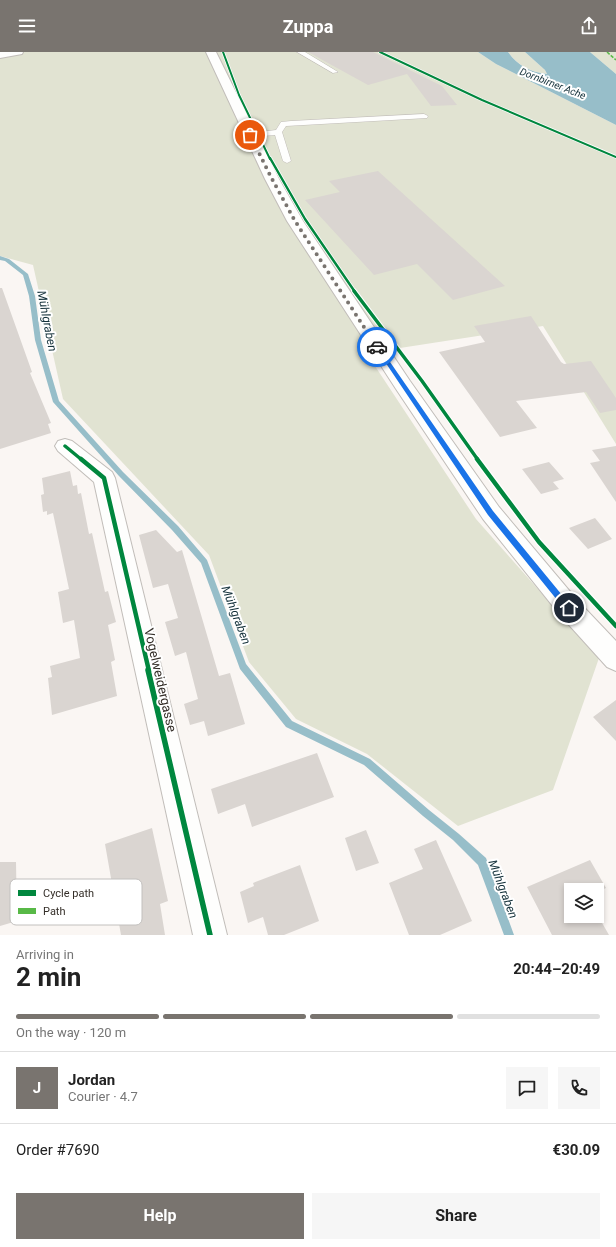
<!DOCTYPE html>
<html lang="en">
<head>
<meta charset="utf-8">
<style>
	:root { --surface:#fff; --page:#f6f6f6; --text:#222; --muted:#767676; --line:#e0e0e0; --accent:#79746f }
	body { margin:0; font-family:Roboto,sans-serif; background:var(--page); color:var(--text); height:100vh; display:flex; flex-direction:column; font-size:15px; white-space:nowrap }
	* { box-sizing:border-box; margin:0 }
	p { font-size:13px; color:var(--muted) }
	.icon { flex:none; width:22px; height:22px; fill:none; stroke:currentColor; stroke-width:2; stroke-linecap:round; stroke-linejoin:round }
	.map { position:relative; height:883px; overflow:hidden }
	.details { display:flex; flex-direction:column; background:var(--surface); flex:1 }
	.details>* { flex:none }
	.buttons { position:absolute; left:564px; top:831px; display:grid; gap:8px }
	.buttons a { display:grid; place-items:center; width:40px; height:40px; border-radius:0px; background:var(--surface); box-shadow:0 2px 6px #0003; font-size:20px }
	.pin { position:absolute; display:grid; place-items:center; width:34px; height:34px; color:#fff; margin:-17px; border:2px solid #fff; border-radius:50%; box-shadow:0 1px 4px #0007 }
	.courier { position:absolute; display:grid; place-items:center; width:40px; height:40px; margin:-20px; border:3px solid #1a73e8; border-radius:50%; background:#fff; color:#222; box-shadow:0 1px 5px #0007 }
	.summary em { font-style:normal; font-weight:700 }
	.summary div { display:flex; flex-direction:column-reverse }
	.summary { display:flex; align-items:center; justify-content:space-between; height:68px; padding:0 16px }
	h1 { font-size:26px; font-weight:700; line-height:30px }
	.bar { display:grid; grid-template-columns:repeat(4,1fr); gap:6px 4px; align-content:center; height:48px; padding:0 16px }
	.bar i { height:5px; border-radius:3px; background:var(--line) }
	.bar .active { background:var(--accent) }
	.bar p { grid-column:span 4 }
	.line { display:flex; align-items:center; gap:10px; padding:0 16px; border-top:1px solid var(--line) }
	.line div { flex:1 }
	.round { display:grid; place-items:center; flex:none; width:42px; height:42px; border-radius:0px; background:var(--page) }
	.cta { display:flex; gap:8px; margin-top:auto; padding:8px 16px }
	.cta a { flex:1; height:46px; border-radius:0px; background:var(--accent); color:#fff; font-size:16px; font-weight:700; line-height:46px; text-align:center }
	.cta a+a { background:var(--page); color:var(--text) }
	header { display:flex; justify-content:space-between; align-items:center; height:52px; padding:0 16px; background:var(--accent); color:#fff; font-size:18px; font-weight:700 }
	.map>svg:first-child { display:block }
</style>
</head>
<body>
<header><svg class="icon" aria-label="menu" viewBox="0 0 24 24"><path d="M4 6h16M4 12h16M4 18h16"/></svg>Zuppa<svg class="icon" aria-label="share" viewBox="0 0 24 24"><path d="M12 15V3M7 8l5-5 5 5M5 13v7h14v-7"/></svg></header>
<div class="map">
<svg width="616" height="883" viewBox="0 0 616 883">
	<rect width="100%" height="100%" fill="#faf6f3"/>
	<path fill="#e1e3d2" d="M14 0H478L496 12 616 73V392L543 274 400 296 373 311 476 467 599 606 553 738 458 774 367 702 296 667 249 610 209 503 63 347 33 213 0 204V2Z
		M508 0H525L545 18 547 22C531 20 518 14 508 0Z
		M590 0H616V22Z"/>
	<path fill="#97bec9" d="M478 0H508C518 14 530 20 547 22L545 18 525 0H590L616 22V73L496 12Z"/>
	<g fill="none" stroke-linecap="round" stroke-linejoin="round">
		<path fill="#97bec9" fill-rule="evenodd" d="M0 204 9 207 28 222 35 244 41 288 59 349 123 420 178 474 207 508 246 612 292 669 370 707 429 758 459 782 486 806 514 883H504L478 813 453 788 423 764 364 713 286 675 240 617 201 511 172 478 119 424 53 350 35 288 29 244 23 223 5 209 0 208Z"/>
	</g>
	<path fill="#dad5d1" d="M308 0H373L442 34 457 53 431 54 407 22 368 33Z
		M378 119 505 234 453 248 417 212 374 223 305 148 340 140 329 129Z
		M0 236H2L32 320 30 321 51 371 48 372 51 381 0 397Z
		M531 264 561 310 564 312 591 309 616 346V358L600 361 586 340 516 349 537 376 500 385 439 300 485 290 474 274Z
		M616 394V450L590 411 600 409 592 398Z
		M549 410 564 427 553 430 559 437 541 442 522 417Z
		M70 419 73 434 77 433 78 442 81 441 89 482 92 481 105 540 108 539 116 570 108 573 115 608 111 610 117 644 52 663 48 626 52 625 50 614 80 606 74 568 63 571 58 540 69 537 53 461 47 463V459L43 460 41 443 44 442 42 426Z
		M595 466 612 487 588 497 569 476Z
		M156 478 177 500 182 498 219 624 230 621 245 672 208 684 204 669 190 673 184 652 198 647 186 600 175 604 165 570 178 566 168 532 153 536 139 483Z
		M616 648V689L593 665Z
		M317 701 334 745 252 775 245 752 218 762 211 737Z
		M152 776 168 849 160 852 165 883H121L105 792Z
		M366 778 379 811 356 819 345 786Z
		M436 788 472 869 440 883H409L389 831 423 817 414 797Z
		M590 808 606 836 597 840V838H571V864H597V862L609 883H552L527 835Z
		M0 810H16L17 869 0 874Z
		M300 813 319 869 284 883H268L263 865 248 871 240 840 254 834 253 831Z"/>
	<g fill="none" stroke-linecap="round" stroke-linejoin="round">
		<defs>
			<path id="service" d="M297 0H305L338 20 333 21Z
				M424 62 428 64 427 66 286 74 282 80 291 109 287 111 283 109 275 83 251 85 247 83 251 81 276 78 281 70 291 69Z"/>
			<path id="minor" d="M65 387 72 389 112 420 115 426 227 883H193L94 430 58 399 55 394 58 389Z"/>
			<path id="tertiary" d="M0 0H23L22 2 0 6Z"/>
			<path id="secondary" d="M206 0H216L279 127 303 169 410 329 499 455 578 549 616 589V619L607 615 560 563 483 467 396 337 287 169 265 127Z"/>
		</defs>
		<use href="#service" stroke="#c1bdb9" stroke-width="1"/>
		<use href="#minor" stroke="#c1bdb9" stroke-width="2"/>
		<use href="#tertiary" stroke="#c1bdb9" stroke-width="2"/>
		<use href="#secondary" stroke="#c1bdb9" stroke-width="2"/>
		<use href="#service" fill="#fefefd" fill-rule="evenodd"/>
		<use href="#minor" fill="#fefefd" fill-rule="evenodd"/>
		<use href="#tertiary" fill="#fefefd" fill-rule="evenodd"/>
		<use href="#secondary" fill="#fefefd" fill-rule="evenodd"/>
		<path stroke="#58b947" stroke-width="1.5" stroke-dasharray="3.5 1.5" stroke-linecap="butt" d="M607 0 616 8"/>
		<defs>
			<path id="cycleway-far4" d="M223 0 239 43 270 107
				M380 0 482 48 616 105"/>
			<path id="cycleway-far3" d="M270 106 305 167 355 240"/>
			<path id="cycleway-far2" d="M354 239 422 329 478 408
				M65 394 82 408"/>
			<path id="cycleway-far1" d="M81 407 104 426 149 619
				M477 407 539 490 616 574"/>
			<path id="cycleway" d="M148 618 210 883"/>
		</defs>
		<use href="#cycleway-far4" stroke="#fff" stroke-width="3.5"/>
		<use href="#cycleway-far3" stroke="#fff" stroke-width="4"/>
		<use href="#cycleway-far2" stroke="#fff" stroke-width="5.5"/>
		<use href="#cycleway-far1" stroke="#fff" stroke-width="7"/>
		<use href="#cycleway" stroke="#fff" stroke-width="8"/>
		<use href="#cycleway-far4" stroke="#00873e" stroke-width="2"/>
		<use href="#cycleway-far3" stroke="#00873e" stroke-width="2.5"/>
		<use href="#cycleway-far2" stroke="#00873e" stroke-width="3.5"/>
		<use href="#cycleway-far1" stroke="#00873e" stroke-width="4.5"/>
		<use href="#cycleway" stroke="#00873e" stroke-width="5.5"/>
	</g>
	<path fill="#1a73e8" d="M376 294H379L493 459 571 554V559H566L488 463 375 295Z"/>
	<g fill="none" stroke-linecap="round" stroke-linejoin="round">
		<path stroke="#79746f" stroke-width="4" stroke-dasharray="0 7.2" d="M250 83 272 127 295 169 377 295"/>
	</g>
	<g text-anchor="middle" stroke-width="4" stroke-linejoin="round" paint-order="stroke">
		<g font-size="10" font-style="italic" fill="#14313a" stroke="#fff">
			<text transform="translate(553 31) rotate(21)" y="4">Dornbirner Ache</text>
		</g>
		<g font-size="12" font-style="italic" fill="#14313a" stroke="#fff">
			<text transform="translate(47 269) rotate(79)" y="4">Mühlgraben</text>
			<text transform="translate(236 563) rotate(69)" y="4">Mühlgraben</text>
			<text transform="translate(503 837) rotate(69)" y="4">Mühlgraben</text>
		</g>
		<g font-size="13" fill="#342e28" stroke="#fff">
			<text transform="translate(161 628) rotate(77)" y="5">Vogelweidergasse</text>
		</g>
	</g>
	<rect x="10" y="827" width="132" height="46" rx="6" fill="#fff" stroke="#c2c0be" stroke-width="1"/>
	<rect x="18" y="838" width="18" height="6" fill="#00873e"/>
	<rect x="18" y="856" width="18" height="6" fill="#58b947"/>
	<g font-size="11" fill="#342e28">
		<text x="43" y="845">Cycle path</text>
		<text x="43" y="863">Path</text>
	</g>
</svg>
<div class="buttons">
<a><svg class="icon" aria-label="layers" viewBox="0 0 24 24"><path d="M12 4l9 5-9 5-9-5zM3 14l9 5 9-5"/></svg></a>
</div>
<div class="pin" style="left:250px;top:83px;background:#ea580c"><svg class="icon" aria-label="bag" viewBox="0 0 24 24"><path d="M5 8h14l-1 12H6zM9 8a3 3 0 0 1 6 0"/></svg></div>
<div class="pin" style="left:569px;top:556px;background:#1f2937"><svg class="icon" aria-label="home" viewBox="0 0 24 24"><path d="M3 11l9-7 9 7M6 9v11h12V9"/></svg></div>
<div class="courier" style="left:377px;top:295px"><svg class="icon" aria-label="car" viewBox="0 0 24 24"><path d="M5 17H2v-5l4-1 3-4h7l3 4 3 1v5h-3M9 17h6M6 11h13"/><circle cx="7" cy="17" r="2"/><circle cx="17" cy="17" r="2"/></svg></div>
</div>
<section class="details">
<div class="summary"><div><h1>2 min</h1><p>Arriving in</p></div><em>20:44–20:49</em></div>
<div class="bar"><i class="active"></i><i class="active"></i><i class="active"></i><i></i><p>On the way · 120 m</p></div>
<div class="line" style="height:72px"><b class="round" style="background:var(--accent);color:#fff">J</b><div><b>Jordan</b><p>Courier · 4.7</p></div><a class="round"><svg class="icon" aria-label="chat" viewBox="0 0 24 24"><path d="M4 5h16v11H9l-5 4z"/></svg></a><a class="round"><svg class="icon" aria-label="phone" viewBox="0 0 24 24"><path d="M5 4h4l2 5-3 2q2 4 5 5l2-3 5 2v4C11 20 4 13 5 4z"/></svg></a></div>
<div class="line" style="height:52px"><div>Order #7690</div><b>€30.09</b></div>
<div class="cta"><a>Help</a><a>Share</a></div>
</section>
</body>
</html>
